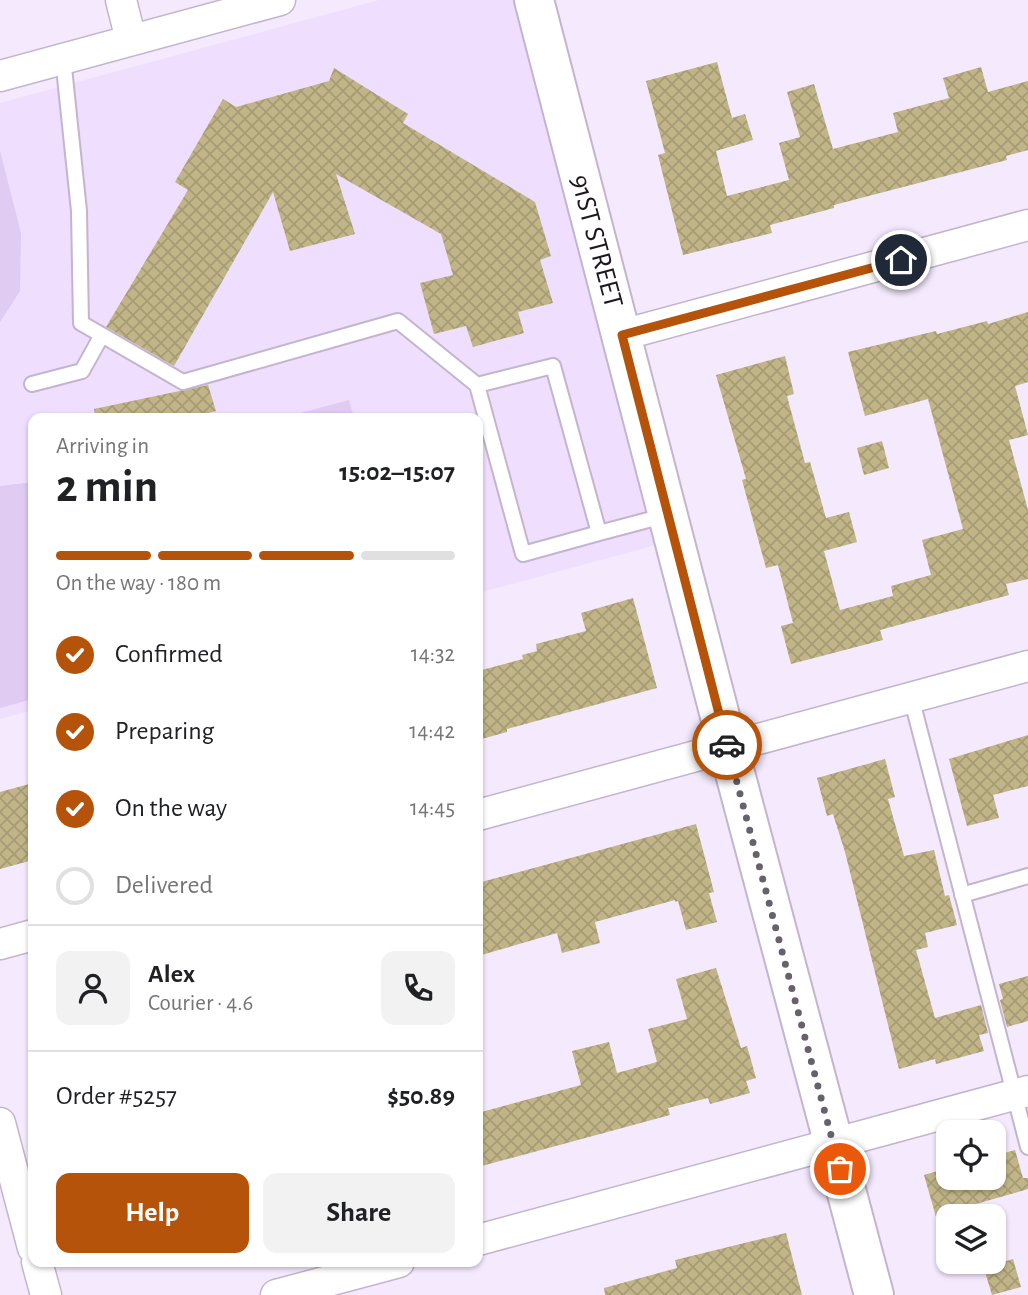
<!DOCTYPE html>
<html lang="en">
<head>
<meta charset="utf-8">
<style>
	:root { --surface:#fff; --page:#f2f2f2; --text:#202124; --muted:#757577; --line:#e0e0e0; --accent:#b45309 }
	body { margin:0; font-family:"Alegreya Sans",sans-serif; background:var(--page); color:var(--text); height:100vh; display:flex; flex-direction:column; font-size:26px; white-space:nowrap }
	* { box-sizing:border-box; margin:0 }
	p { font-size:23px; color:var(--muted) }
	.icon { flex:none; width:38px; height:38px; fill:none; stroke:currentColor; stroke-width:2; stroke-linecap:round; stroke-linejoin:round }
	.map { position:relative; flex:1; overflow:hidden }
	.sheet { position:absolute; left:28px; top:413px; width:455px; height:854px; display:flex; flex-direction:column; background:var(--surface); border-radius:14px; box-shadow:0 2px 5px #0004 }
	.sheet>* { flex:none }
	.controls { position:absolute; left:936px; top:1120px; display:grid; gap:14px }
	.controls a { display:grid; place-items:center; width:70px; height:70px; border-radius:14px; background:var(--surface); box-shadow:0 2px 5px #0004; font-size:35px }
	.pin { position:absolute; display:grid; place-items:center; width:60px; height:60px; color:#fff; margin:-30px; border:4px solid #fff; border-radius:50%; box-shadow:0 2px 7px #0007 }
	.courier { position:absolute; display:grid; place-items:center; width:70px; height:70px; margin:-35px; border:5px solid #b45309; border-radius:50%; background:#fff; color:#222; box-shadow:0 2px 9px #0007 }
	.summary em { font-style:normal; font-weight:700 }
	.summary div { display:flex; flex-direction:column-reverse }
	.summary { display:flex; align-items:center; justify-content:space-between; height:119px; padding:0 28px }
	h1 { font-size:46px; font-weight:700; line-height:52px }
	.bar { display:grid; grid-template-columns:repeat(4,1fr); gap:10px 7px; align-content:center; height:84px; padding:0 28px }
	.bar i { height:9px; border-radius:5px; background:var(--line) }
	.bar .on { background:var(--accent) }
	.bar p { grid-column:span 4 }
	.line { display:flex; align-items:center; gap:18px; padding:0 28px; border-top:2px solid var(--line) }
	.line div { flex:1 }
	.round { display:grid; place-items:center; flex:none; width:74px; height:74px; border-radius:14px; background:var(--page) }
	ol { padding:0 28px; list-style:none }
	li { display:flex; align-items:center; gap:21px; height:77px }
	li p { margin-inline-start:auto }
	li .icon { padding:7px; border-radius:50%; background:var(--accent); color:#fff; stroke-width:4 }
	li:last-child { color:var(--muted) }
	li i { width:38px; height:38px; border:4px solid var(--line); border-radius:50% }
	.cta { display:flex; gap:14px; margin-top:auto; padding:14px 28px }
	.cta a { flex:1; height:80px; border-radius:14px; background:var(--accent); color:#fff; font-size:28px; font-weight:700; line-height:80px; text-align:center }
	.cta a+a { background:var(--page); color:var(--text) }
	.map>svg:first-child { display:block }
</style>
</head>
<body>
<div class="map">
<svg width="1028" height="1295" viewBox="0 0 1028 1295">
	<defs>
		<pattern id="building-cross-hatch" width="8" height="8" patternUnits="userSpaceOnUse" patternTransform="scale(1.75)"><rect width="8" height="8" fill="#c1b588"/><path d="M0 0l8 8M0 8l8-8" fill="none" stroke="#a59b75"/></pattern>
	</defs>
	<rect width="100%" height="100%" fill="#f4e9fd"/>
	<path fill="#efdefe" d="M379 0H517L660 544 478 593V418H33V710L0 719V103Z"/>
	<path fill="#e0cbf2" d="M0 151 21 233 20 291 0 322Z
		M349 400 354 418H282Z
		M33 482V699L0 708V486Z"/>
	<path fill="url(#building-cross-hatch)" d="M717 62 732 118 745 114 753 140 716 151 727 196 789 180 779 143 800 137 787 92 814 84 833 149 898 132 893 113 949 98 943 78 981 67 988 92 1028 81V150L1006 156 1007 160 834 205V208L770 225 772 233 683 255 658 155 665 153 646 81Z
		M334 68 408 114 403 123 535 202 551 256 540 260 553 303 518 312 524 333 473 347 466 326 434 334 420 283 453 275 441 234 336 174 355 234 290 251 273 192 174 366 106 327 188 190 175 182 223 99 236 107 329 81Z
		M1028 312V382L1015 386 1028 435 1009 440 1028 510V579L1006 584 1009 595 880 630 883 640 791 664 781 626 793 623 778 565 766 568 742 480 746 479 716 375 785 356 794 394 787 396 805 463 810 462 826 518 849 512 857 542 824 551 840 610 893 596 891 586 931 575 922 540 963 529 928 399 865 416 848 352 936 331 937 334 987 321 988 324Z
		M208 385 216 411 189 418H95L94 409Z
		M882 441 889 468 864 475 857 448Z
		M633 598 657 688 507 729V732L478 740V671L523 659 522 655 537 651 536 644 586 631 581 613Z
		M1028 735V786L993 795 999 818 967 826 949 759Z
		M885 759 895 797 888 799 904 856 934 850 945 896 949 895 957 925 925 933 928 947 916 950 935 1018 981 1005 988 1033 979 1035 984 1051 936 1064 935 1059 899 1069 845 852 833 814 827 816 817 778Z
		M33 783V860L0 869V792Z
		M696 824 714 892 709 893 717 922 686 930 678 901 675 902V900L595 922 600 943 562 953 557 933 478 956V883Z
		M716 968 741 1048 747 1046 756 1078 746 1081 750 1093 710 1104 708 1098 668 1108 670 1115 478 1167V1113L581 1085 572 1051 609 1042 617 1073 657 1062 648 1029 687 1019 676 979Z
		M1028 976V1021L1007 1027 1000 1000 1003 999 999 984Z
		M1015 1150 1023 1178H1028V1189L976 1204 980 1216H948V1237L942 1238 924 1175 948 1168V1178H994V1156Z
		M786 1233 802 1295H605L604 1288 677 1268 675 1260Z
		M1013 1259 1021 1287 992 1295 982 1262H1003Z"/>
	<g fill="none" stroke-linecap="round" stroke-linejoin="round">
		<defs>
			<path id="lane" d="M63 58 79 211 81 323 183 382 398 321 477 385 553 366 599 533 667 515
				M32 384 82 371 102 335
				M477 385 523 554 599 533
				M911 697 1028 1147
				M962 895 1028 876"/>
			<path id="street" d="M121 0 131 40
				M0 76 280 0
				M622 335 1028 225
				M478 815 1028 666
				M0 944 33 935
				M0 1123 33 1248
				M478 1240 1028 1091
				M37 1262 46 1295
				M276 1295 399 1262"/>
			<path id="secondary" d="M534 0 728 747 874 1295"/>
		</defs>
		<use href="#lane" stroke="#c2b5cd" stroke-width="18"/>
		<use href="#street" stroke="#c2b5cd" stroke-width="33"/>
		<use href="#secondary" stroke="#c2b5cd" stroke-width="42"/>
		<use href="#lane" stroke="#fff" stroke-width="14"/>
		<use href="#street" stroke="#fff" stroke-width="30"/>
		<use href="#secondary" stroke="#fff" stroke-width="38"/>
	</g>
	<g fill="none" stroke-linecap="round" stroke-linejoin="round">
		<path stroke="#68606d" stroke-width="7" stroke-dasharray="0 12.6" d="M727 745 840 1169"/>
		<path stroke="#b45309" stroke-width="9" d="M727 745 622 335 901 260"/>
	</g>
	<g text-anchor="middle" stroke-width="7" stroke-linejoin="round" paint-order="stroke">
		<g font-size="28" fill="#1c1720" stroke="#fff">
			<text transform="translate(598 241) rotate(75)" y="10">91ST STREET</text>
		</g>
	</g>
</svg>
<div class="controls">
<a><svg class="icon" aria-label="locate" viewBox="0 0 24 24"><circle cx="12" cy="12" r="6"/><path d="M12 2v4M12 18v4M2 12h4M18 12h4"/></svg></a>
<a><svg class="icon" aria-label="layers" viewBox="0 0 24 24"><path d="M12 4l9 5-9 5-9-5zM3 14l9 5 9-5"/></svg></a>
</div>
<div class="pin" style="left:840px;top:1169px;background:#ea580c"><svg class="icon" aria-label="bag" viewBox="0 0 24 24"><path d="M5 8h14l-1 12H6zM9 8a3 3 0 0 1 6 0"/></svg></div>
<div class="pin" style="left:901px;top:260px;background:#1f2937"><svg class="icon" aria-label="home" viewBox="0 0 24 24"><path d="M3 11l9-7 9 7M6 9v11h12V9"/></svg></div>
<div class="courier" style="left:727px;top:745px"><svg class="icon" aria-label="car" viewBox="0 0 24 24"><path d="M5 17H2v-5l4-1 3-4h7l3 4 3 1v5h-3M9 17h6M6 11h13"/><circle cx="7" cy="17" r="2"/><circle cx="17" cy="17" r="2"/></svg></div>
<section class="sheet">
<div class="summary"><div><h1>2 min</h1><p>Arriving in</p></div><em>15:02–15:07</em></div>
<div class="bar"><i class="on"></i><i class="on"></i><i class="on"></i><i></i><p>On the way · 180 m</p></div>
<ol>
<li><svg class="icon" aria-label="check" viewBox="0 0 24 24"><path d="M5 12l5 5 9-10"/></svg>Confirmed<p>14:32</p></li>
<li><svg class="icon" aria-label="check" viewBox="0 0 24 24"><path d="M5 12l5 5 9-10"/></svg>Preparing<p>14:42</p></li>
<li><svg class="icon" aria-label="check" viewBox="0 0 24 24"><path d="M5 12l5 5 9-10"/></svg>On the way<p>14:45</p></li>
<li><i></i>Delivered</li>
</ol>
<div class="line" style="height:126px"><a class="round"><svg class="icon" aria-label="person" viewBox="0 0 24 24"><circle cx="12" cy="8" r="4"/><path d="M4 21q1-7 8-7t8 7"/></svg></a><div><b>Alex</b><p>Courier · 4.6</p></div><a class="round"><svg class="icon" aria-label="phone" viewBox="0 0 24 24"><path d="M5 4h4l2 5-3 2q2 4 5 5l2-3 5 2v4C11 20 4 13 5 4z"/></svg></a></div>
<div class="line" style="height:91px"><div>Order #5257</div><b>$50.89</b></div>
<div class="cta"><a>Help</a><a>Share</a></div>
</section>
</div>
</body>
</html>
